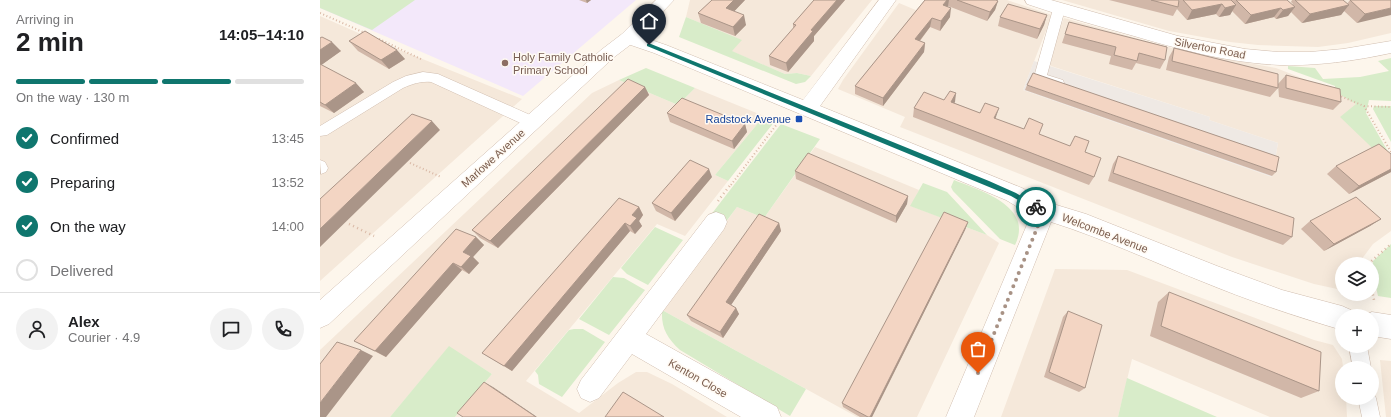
<!DOCTYPE html>
<html lang="en">
<head>
<meta charset="utf-8">
<style>
	:root { --surface:#fff; --page:#f2f2f2; --text:#202124; --muted:#757577; --line:#e0e0e0; --accent:#0f766e }
	body { margin:0; font-family:Arial,sans-serif; background:var(--page); color:var(--text); height:100vh; display:flex; flex-direction:column; font-size:15px; white-space:nowrap }
	* { box-sizing:border-box; margin:0 }
	p { font-size:13px; color:var(--muted) }
	.icon { flex:none; width:22px; height:22px; fill:none; stroke:currentColor; stroke-width:2; stroke-linecap:round; stroke-linejoin:round }
	.map { position:relative; flex:1; overflow:hidden }
	.panel { display:flex; flex-direction:column; background:var(--surface); width:320px }
	.panel>* { flex:none }
	.tools { position:absolute; left:1015px; top:257px; display:grid; gap:8px }
	.tools a { display:grid; place-items:center; width:44px; height:44px; border-radius:50%; background:var(--surface); box-shadow:0 4px 16px #0002; font-size:20px }
	.pin { position:absolute; display:grid; place-items:center; width:34px; height:34px; color:#fff; margin:-41px -17px; border-radius:50% 50% 50% 0; rotate:-45deg; box-shadow:0 0 4px #0007 }
	.pin .icon { rotate:45deg }
	.courier { position:absolute; display:grid; place-items:center; width:40px; height:40px; margin:-20px; border:3px solid #0f766e; border-radius:50%; background:#fff; color:#222; box-shadow:0 1px 5px #0007 }
	.headline em { font-style:normal; font-weight:700 }
	.headline div { display:flex; flex-direction:column-reverse }
	.headline { display:flex; align-items:center; justify-content:space-between; height:68px; padding:0 16px }
	h1 { font-size:26px; font-weight:700; line-height:30px }
	.bar { display:grid; grid-template-columns:repeat(4,1fr); gap:6px 4px; align-content:center; height:48px; padding:0 16px }
	.bar i { height:5px; border-radius:3px; background:var(--line) }
	.bar .on { background:var(--accent) }
	.bar p { grid-column:span 4 }
	.line { display:flex; align-items:center; gap:10px; padding:0 16px; border-top:1px solid var(--line) }
	.line div { flex:1 }
	.round { display:grid; place-items:center; flex:none; width:42px; height:42px; border-radius:21px; background:var(--page) }
	ol { padding:0 16px; list-style:none }
	li { display:flex; align-items:center; gap:12px; height:44px }
	li p { margin-inline-start:auto }
	li .icon { padding:4px; border-radius:50%; background:var(--accent); color:#fff; stroke-width:4 }
	li:last-child { color:var(--muted) }
	li i { width:22px; height:22px; border:2px solid var(--line); border-radius:50% }
	main { display:flex; flex:1; min-height:0 }
	.map>svg:first-child { display:block }
</style>
</head>
<body>
<main>
<section class="panel">
<div class="headline"><div><h1>2 min</h1><p>Arriving in</p></div><em>14:05–14:10</em></div>
<div class="bar"><i class="on"></i><i class="on"></i><i class="on"></i><i></i><p>On the way · 130 m</p></div>
<ol>
<li><svg class="icon" aria-label="check" viewBox="0 0 24 24"><path d="M5 12l5 5 9-10"/></svg>Confirmed<p>13:45</p></li>
<li><svg class="icon" aria-label="check" viewBox="0 0 24 24"><path d="M5 12l5 5 9-10"/></svg>Preparing<p>13:52</p></li>
<li><svg class="icon" aria-label="check" viewBox="0 0 24 24"><path d="M5 12l5 5 9-10"/></svg>On the way<p>14:00</p></li>
<li><i></i>Delivered</li>
</ol>
<div class="line" style="height:72px"><a class="round"><svg class="icon" aria-label="person" viewBox="0 0 24 24"><circle cx="12" cy="8" r="4"/><path d="M4 21q1-7 8-7t8 7"/></svg></a><div><b>Alex</b><p>Courier · 4.9</p></div><a class="round"><svg class="icon" aria-label="chat" viewBox="0 0 24 24"><path d="M4 5h16v11H9l-5 4z"/></svg></a><a class="round"><svg class="icon" aria-label="phone" viewBox="0 0 24 24"><path d="M5 4h4l2 5-3 2q2 4 5 5l2-3 5 2v4C11 20 4 13 5 4z"/></svg></a></div>
</section>
<div class="map">
<svg width="1071" height="417" viewBox="0 0 1071 417">
	<rect width="100%" height="100%" fill="#fdf6ec"/>
	<path fill="#f5e8da" d="M370 0H552L491 76 477 73 465 74 411 51 421 40 366 17Z
		M608 0H687L732 15 703 90 952 177 958 143 889 120 890 117 731 66 729 63V56L744 18 866 52 956 68 1020 93 1036 104 1071 166V231L1053 244 1041 260V264H1022V290L994 284 912 257 845 231 580 127 585 117 518 89 523 80 579 3 598 11Z
		M742 0H1071V33L1028 43 998 47 938 45 910 42 849 31Z
		M0 16 43 35 202 99 0 281Z
		M299 80 358 105 375 88 444 116 395 175 408 181 365 236 337 224 206 381 259 413 298 383 316 372H327L352 384 407 417H135L172 374 129 347 70 417H0V350L272 93Z
		M495 147 599 190 591 206 667 235 679 243 597 417H537L342 310 417 207 444 218Z
		M735 269 807 270 994 340 1013 345 1022 359 1023 367 1022 398H1026L1027 417H950L812 359 798 417H681Z
		M1060 360 1071 361V417H1066Z"/>
	<path fill="#efe9e4" d="M714 61 890 117 889 120 958 143 952 177 703 90Z"/>
	<path fill="#f3e8fa" d="M0 0H316L203 96 0 8Z"/>
	<path fill="#d8ecc9" d="M0 0H95L52 30 0 8Z
		M366 17 422 40 412 51 465 74 477 73 491 76 485 82 476 84 359 37Z
		M1071 58V101L1049 100 1046 113 1071 157V166L1020 117 1036 104 1014 91 1015 86 968 69V66L995 68 1003 79 1040 77 1069 71 1058 61Z
		M326 68 375 88 358 105 299 80Z
		M1054 106H1071V142L1053 109Z
		M444 116 455 121 408 181 395 175Z
		M461 124 500 139 444 218 417 207 405 223 390 216Z
		M634 180C661 191 714 206 695 245L680 239 633 191 631 187Z
		M603 183 627 192 667 235 590 206Z
		M335 227 363 240 328 285 307 274 301 268Z
		M1071 244V298L1058 296 1052 270 1053 261Z
		M293 277 304 278 325 290 289 335 259 319Z
		M342 310 486 389 470 416 360 350C347 338 341 328 342 310Z
		M254 329H263L285 342 242 397 219 384 218 375 215 371 249 330Z
		M129 346 172 374 135 417H70Z
		M807 378 897 417H798Z"/>
	<g fill="none" stroke-linecap="round" stroke-linejoin="round">
		<defs>
			<path id="service" d="M739 5 743 6 745 9 727 75 743 80 744 83 743 86 738 88 715 80 714 77 733 9 735 6Z
				M103 72 118 74 217 118 219 122 217 126 212 127 207 126 111 82C101 81 92 84 83 88L7 135 0 136V126L73 82 86 76Z
				M0 160 5 162 8 168 6 172 1 174Z
				M1029 346H1047L1051 368H1033Z
				M1052 391 1056 398 1060 417H1042L1038 398H1052Z"/>
			<path id="minor" d="M559 0H576L500 106 702 188 730 203 766 214 897 266 962 290 1022 306 1031 310 1033 316H1022V330C974 316 927 300 881 281 831 261 782 238 731 222L654 417H626L711 215 686 200 334 53 302 42 299 38 302 34 308 32 346 45 483 100Z
				M705 0H731L858 36 925 49 958 52H990L1023 49 1071 41V53C1034 61 997 66 960 65 910 63 862 50 814 36 778 26 742 16 707 4Z
				M396 212 404 215 407 222 404 229 326 334 457 407 461 417H421L312 354 279 398 270 402 261 398 257 389 261 380 388 215Z
				M1052 312 1071 315V339L1052 336V316H1043Z"/>
			<path id="tertiary" d="M336 0H354L314 42 293 58 9 324 0 328V300L281 50 302 34Z"/>
		</defs>
		<use href="#service" stroke="#d1beb0" stroke-width="1"/>
		<use href="#minor" stroke="#d1beb0" stroke-width="1"/>
		<use href="#tertiary" stroke="#d1beb0" stroke-width="1"/>
		<path stroke="#d9b8a5" stroke-width="2" stroke-dasharray="1 2.5" stroke-linecap="butt" d="M0 13 45 33
			M59 39 101 59
			M1018 95 1044 106 1071 152
			M1044 106 1071 107
			M90 163 121 177
			M411 185 460 120"/>
		<path stroke="#d9b8a5" stroke-width="2.5" stroke-dasharray="1 3.5" stroke-linecap="butt" d="M398 201 411 184
			M29 224 54 236
			M1048 264 1071 244
			M1052 290 1054 300"/>
		<use href="#service" fill="#fff" fill-rule="evenodd"/>
		<use href="#minor" fill="#fff" fill-rule="evenodd"/>
		<use href="#tertiary" fill="#fff" fill-rule="evenodd"/>
	</g>
	<path fill="#d1b7a8" d="M259 0H271L267 3Z
		M392 0H425L414 11 426 25 415 36 381 23 378 13Z
		M494 0H525L494 36V41L468 72 450 65 449 56 473 29V24Z
		M605 0H676L678 1 675 10 667 21 628 6 630 17 620 31 610 27 600 41 605 43 604 52 563 106 535 94V86Z
		M789 0H859V1L860 0H967L972 5 973 4 971 2 972 0H1023L1027 4 1030 0H1071L1037 23 1024 11 1021 15 982 23 971 12 968 16 956 19 954 17 925 24 912 11 910 15 899 17 896 14 867 20 857 9 853 16Z
		M727 15 724 25 717 39 678 26 680 17Z
		M749 22 845 60 840 69 816 63 812 70 789 64 791 56 742 43Z
		M0 38 21 51 1 65 44 92 14 113 0 106Z
		M29 41 85 59 69 69 38 51Z
		M854 48 958 88 950 97 846 70 849 57Z
		M966 75 1021 102 1013 110 959 97 958 84Z
		M707 85 956 172 952 176 705 90Z
		M325 87 329 95 178 248 160 238 152 230Z
		M636 93 634 103 660 113 676 117 675 119 750 146 755 136 765 152 774 177 769 185 593 117 594 108 624 100Z
		M347 113 425 124 427 132 414 149 350 122Z
		M1071 154V172L1029 194 1007 174 1016 166Z
		M798 156 972 237 963 245 788 181 793 164Z
		M475 171 588 196 587 204 576 223 476 179Z
		M392 177 355 221 336 211 332 203Z
		M319 207 323 215 319 221 322 226 315 234 310 231 192 371 162 353Z
		M1061 219 1050 226 1004 251 981 229 990 221Z
		M648 222 645 230 552 417H540L523 407 522 403Z
		M459 223 461 231 411 305 416 308 419 314 403 338 371 321 367 315Z
		M156 237 164 245 153 257 159 263 149 274 142 270 66 357 34 341Z
		M849 292 999 391 981 398 830 336 838 302Z
		M748 311 765 388 759 392 724 377 743 317Z"/>
	<path fill="#aa9588" d="M266 0H271L267 3Z
		M414 0H425L408 18 406 8Z
		M517 0H525L494 36V41L468 72 466 63 491 30Z
		M627 0H629L628 6 622 14 623 5Z
		M678 1 675 10 667 21 670 12Z
		M902 4 896 14 867 20 872 10Z
		M916 5 910 15 899 17 905 8Z
		M1029 5 1021 15 982 23 990 14Z
		M975 7 968 16 956 19 963 10Z
		M631 8 630 17 620 31 621 21Z
		M961 8 954 17 925 24 931 15Z
		M1071 8V15L1037 23 1045 14Z
		M424 15 426 25 415 36 413 27Z
		M727 15 724 25 717 39 720 29Z
		M612 18 610 27 594 48 595 39Z
		M12 42 21 51 0 66V50Z
		M605 43 604 52 563 106V98Z
		M77 50 85 59 69 69 61 60Z
		M36 83 44 92 14 113 5 105Z
		M325 87 329 95 178 248 170 241Z
		M636 93 635 102 629 111 631 102Z
		M679 108 676 117 671 127 674 118Z
		M112 121 120 130 0 247V229Z
		M425 124 427 132 414 149 412 141Z
		M389 169 392 177 355 221 351 213Z
		M1071 169V172L1029 194 1039 186Z
		M588 196 587 204 576 223V216Z
		M319 207 323 215 319 221 322 226 315 234 310 226 312 215Z
		M1061 219 1050 226 1004 251 1014 244Z
		M648 222 645 230 552 417H550Z
		M305 223 310 231 192 371 184 366Z
		M459 223 461 231 409 308 406 302Z
		M156 237 164 245 153 257 159 263 149 274 141 267 143 252Z
		M133 263 142 270 66 357 55 351Z
		M416 308 419 314 403 338 400 332Z
		M41 350 53 356 6 417H0V403Z
		M164 382 173 387 217 417H216Z"/>
	<path fill="#f3d5c3" stroke="#aa9588" d="M392 0H414L406 8 424 15 413 27 378 13Z
		M494 0H517L491 30 493 31 466 63 449 56 476 25 473 24Z
		M605 0H627L623 5 631 8 621 21 612 18 595 39 605 43 563 98 535 86Z
		M637 0H676L678 1 670 12Z
		M831 0H859L858 7Z
		M863 0H911L916 5 905 8 902 4 872 10Z
		M916 0H967L975 7 963 10 961 8 931 15Z
		M975 0H1023L1029 5 990 14Z
		M1030 0H1071V8L1045 14Z
		M688 4 727 15 720 29 680 17Z
		M749 22 847 47 845 60 819 53 817 61 794 55 796 47 745 34Z
		M45 31 77 50 61 60 29 41Z
		M2 37 12 42 0 50V38Z
		M854 48 958 74V88L852 61Z
		M0 64 36 83 5 105 0 102Z
		M713 73 959 157 956 172 707 85Z
		M966 75 1020 89 1021 102 966 88Z
		M308 79 325 87 170 241 152 230Z
		M630 91 636 93 631 102 660 113 665 103 679 108 674 118 704 129 709 118 723 124 719 134 750 146 755 136 769 141 765 152 781 158 774 177 594 108 604 92 624 100Z
		M362 98 425 124 412 141 347 113Z
		M92 114 112 121 0 229V199Z
		M1059 144 1071 154V169L1039 186 1016 166Z
		M488 153 588 196 576 216 475 171Z
		M798 156 974 218 972 237 793 173Z
		M370 160 389 169 351 213 332 203Z
		M1036 197 1061 219 1014 244 990 221Z
		M299 198 319 207 312 215 317 218 310 226 305 223 184 366 162 353Z
		M624 212 648 222 550 417H548L522 403Z
		M439 214 459 223 406 302 416 308 400 332 367 315Z
		M136 229 156 237 143 252 151 256 141 267 133 263 55 351 34 341Z
		M849 292 1001 352 999 391 841 326Z
		M748 311 782 325 765 388 729 372Z
		M17 342 41 350 0 403V364Z
		M164 382 216 417H143L137 413Z
		M303 392 344 417H285Z"/>
	<path fill="#0f766e" d="M327 44H331L669 181 696 193 719 207 716 209H714L691 196 327 46Z"/>
	<g fill="none" stroke-linecap="round" stroke-linejoin="round">
		<path stroke="#a89285" stroke-width="4" stroke-dasharray="0 7.2" d="M658 373 724 211 716 207"/>
	</g>
	<circle fill="#8d6e63" stroke="#fffaf3" stroke-width="1.5" cx="185" cy="63" r="4"/>
	<rect fill="#1a4fb4" stroke="#fffaf3" stroke-width="1.5" x="475" y="115" width="8" height="8" rx="2"/>
	<g text-anchor="middle" stroke-width="3" stroke-linejoin="round" paint-order="stroke">
		<g font-size="11" fill="#7a5c4d" stroke="#fffaf3">
			<text transform="translate(890 48) rotate(11)" y="4">Silverton Road</text>
			<text transform="translate(173 158) rotate(-42)" y="4">Marlowe Avenue</text>
			<text transform="translate(785 233) rotate(21)" y="4">Welcombe Avenue</text>
			<text transform="translate(378 378) rotate(30)" y="4">Kenton Close</text>
		</g>
		<g font-size="11" fill="#785e54" stroke="#fffaf3" text-anchor="start">
			<text x="193" y="61">Holy Family Catholic<tspan x="193" dy="13">Primary School</tspan></text>
		</g>
		<g font-size="11" fill="#164399" stroke="#fffaf3" text-anchor="end">
			<text x="471" y="123">Radstock Avenue</text>
		</g>
	</g>
</svg>
<div class="tools">
<a><svg class="icon" aria-label="layers" viewBox="0 0 24 24"><path d="M12 4l9 5-9 5-9-5zM3 14l9 5 9-5"/></svg></a>
<a>+</a>
<a>−</a>
</div>
<div class="pin" style="left:658px;top:373px;background:#ea580c"><svg class="icon" aria-label="bag" viewBox="0 0 24 24"><path d="M5 8h14l-1 12H6zM9 8a3 3 0 0 1 6 0"/></svg></div>
<div class="pin" style="left:329px;top:45px;background:#1f2937"><svg class="icon" aria-label="home" viewBox="0 0 24 24"><path d="M3 11l9-7 9 7M6 9v11h12V9"/></svg></div>
<div class="courier" style="left:716px;top:207px"><svg class="icon" aria-label="bike" viewBox="0 0 24 24"><circle cx="6" cy="16" r="4"/><circle cx="18" cy="16" r="4"/><path d="M6 16l4-8h5l3 8M10 8l3 8H6M13 5h3"/></svg></div>
</div>
</main>
</body>
</html>
